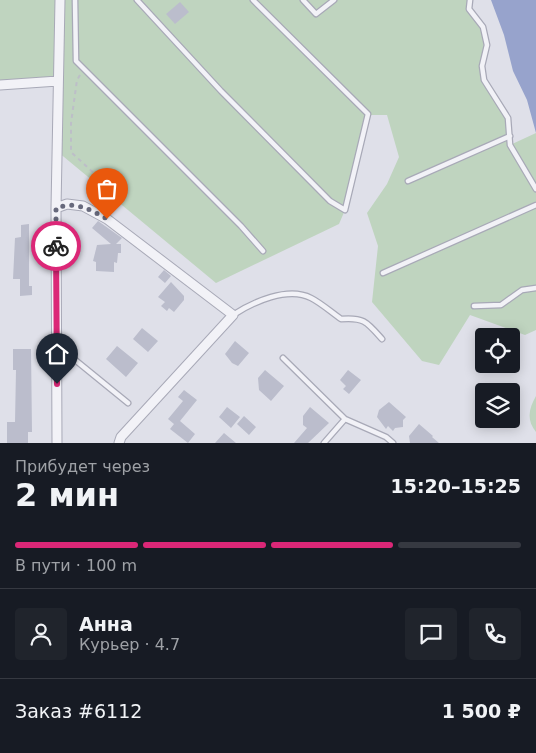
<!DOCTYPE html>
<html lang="ru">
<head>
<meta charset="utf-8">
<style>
	:root { --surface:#171b24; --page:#20242c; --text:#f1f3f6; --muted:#9ea1a6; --line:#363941; --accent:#db2777 }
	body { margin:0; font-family:"DejaVu Sans",sans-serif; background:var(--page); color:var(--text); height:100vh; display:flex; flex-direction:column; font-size:19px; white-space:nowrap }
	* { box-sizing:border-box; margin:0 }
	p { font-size:16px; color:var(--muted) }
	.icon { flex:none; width:28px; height:28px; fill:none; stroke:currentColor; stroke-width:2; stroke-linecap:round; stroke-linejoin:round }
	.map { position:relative; height:443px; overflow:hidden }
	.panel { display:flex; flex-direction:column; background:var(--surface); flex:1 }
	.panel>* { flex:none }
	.tools { position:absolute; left:475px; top:328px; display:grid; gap:10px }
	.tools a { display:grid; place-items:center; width:45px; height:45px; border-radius:5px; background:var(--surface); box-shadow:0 2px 12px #0003; font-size:25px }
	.pin { position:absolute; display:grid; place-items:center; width:42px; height:42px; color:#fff; margin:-51px -21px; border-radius:50% 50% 50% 0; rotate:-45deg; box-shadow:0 0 5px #0007 }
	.pin .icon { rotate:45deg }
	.courier { position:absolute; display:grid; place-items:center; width:50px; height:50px; margin:-25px; border:4px solid #db2777; border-radius:50%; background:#fff; color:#222; box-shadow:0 1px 6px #0007 }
	.overview em { font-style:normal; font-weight:800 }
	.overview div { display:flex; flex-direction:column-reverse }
	.overview { display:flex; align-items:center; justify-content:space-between; height:85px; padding:0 15px }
	h1 { font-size:32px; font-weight:800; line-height:38px }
	.bar { display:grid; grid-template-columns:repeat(4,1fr); gap:8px 5px; align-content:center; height:60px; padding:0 15px }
	.bar i { height:6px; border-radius:4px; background:var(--line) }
	.bar .on { background:var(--accent) }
	.bar p { grid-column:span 4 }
	.line { display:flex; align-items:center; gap:12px; padding:0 15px; border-top:1px solid var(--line) }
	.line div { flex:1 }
	.round { display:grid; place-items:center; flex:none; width:52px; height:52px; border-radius:5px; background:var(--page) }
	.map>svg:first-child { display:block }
</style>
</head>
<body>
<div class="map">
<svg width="536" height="443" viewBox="0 0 536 443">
	<rect width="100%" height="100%" fill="#dfe0e9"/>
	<path fill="#bfd4bf" d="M0 0H470L469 9 483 27 487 45 482 66 484 80 508 118 510 145 536 133V330L525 335 470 315 439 365 422 361 372 302 378 246 367 213 387 184 399 157 387 115H368L345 210 339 224 216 283 58 152V81L0 85Z
		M536 396V432C526 420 529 408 536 396Z"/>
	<path fill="#97a3cc" d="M491 0H536V133L527 100 513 71 504 35Z"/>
	<path fill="#bbbdcc" d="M180 2 189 12 175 24 166 14Z
		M98 221 122 238 116 244H121V253H118L117 263 114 262V272L96 271V262L93 261 97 245 111 244 92 228Z
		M29 224V286H32V295L20 296V279H13L15 238 21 237V225Z
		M164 270 171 276 165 283 158 277Z
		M171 282 184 296V300L174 312 169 308 167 311 161 306 165 302 158 297Z
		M142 328 158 341 148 352 133 339Z
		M235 341 249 353 238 366 232 363 225 354Z
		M117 346 138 363 126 377 106 359Z
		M13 349H31L32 432H28V443H7V422H15L16 370H13Z
		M265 370 284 386 271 401 259 390 258 378Z
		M348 370 361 380 349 394 343 389 346 386 340 380Z
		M184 390 197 400 180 421 195 434 188 443 170 429 174 424 168 419 183 401 178 397Z
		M389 402 406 417 403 420V427L395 428 393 431 388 426 386 429 377 417 379 410Z
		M227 407 240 417 231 428 219 417Z
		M310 407 329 423 308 443H294L307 428 303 425V416Z
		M244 416 256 427 249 435 237 424Z
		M419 424 433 436 432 437 439 443H410L409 436Z
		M224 433 236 443H215Z"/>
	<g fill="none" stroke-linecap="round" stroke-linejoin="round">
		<defs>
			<path id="service" d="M75 0 76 61 241 226 263 251
				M137 0 221 91 330 201 345 210 368 114 253 0
				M303 0 316 14 334 0
				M470 0 469 9 483 27 487 45 482 66 484 80 508 118 510 145 536 189
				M408 181 510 136
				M383 273 536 205
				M474 306 501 305 522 290 536 288
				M233 315C253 302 288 286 311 298 321 303 331 312 341 319 364 317 367 322 382 339
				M58 346 128 403
				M283 358 345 419 386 437 393 443
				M324 443 345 419"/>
			<path id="minor" d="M0 85 58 81
				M56 208 67 204 83 206 107 219 233 315 121 437 119 443
				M57 443 56 208 60 0"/>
		</defs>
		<use href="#service" stroke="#a8a9b7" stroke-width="7"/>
		<use href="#minor" stroke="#a8a9b7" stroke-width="11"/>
		<path stroke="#bdbec8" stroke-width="2" stroke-dasharray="4 4" stroke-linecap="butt" d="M80 75 77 80 71 123V152L97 176"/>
		<use href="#service" stroke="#f2f2f7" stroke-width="4.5"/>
		<use href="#minor" stroke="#f2f2f7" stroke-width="9"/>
	</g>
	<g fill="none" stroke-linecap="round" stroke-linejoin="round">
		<path stroke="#67697c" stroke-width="5" stroke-dasharray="0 9" d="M56 246V208C76 201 89 209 107 219"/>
		<path stroke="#db2777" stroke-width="6" d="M56 246 57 384"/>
	</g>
</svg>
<div class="tools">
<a><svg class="icon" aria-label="locate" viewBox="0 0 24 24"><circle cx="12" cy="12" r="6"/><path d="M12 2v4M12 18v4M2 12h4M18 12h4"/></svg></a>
<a><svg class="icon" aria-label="layers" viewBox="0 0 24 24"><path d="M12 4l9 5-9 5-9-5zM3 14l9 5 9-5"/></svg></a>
</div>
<div class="pin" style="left:107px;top:219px;background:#ea580c"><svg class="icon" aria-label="bag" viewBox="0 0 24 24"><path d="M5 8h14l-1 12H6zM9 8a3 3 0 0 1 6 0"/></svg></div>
<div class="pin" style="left:57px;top:384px;background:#1f2937"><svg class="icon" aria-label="home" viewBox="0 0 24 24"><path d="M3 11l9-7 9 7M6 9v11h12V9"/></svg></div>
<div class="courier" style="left:56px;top:246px"><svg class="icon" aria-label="bike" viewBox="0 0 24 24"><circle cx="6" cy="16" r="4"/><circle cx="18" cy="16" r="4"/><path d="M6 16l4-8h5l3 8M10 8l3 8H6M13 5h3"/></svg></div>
</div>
<section class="panel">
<div class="overview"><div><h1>2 мин</h1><p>Прибудет через</p></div><em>15:20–15:25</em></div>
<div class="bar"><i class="on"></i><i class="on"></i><i class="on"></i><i></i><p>В пути · 100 m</p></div>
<div class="line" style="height:90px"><a class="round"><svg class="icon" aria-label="person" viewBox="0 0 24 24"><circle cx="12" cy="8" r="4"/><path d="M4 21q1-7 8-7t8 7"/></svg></a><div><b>Анна</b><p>Курьер · 4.7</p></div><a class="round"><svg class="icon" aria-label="chat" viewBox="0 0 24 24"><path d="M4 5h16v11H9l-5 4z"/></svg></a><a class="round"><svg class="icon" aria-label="phone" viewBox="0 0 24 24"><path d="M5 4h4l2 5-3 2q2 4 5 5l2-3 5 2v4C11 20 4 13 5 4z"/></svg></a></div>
<div class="line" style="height:65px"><div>Заказ #6112</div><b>1 500 ₽</b></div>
</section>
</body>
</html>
